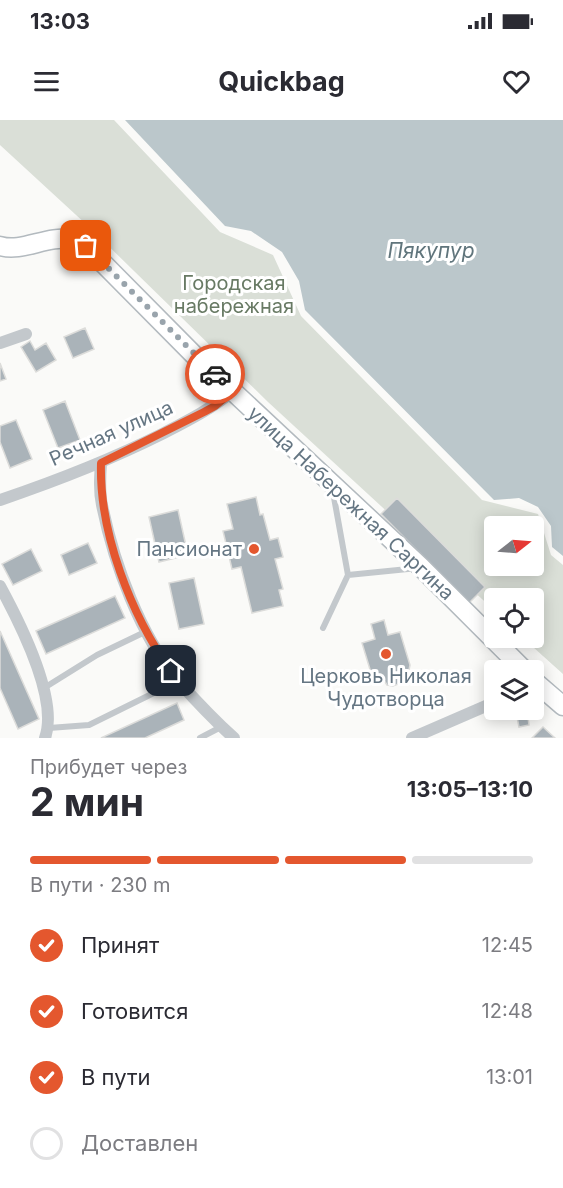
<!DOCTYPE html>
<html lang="ru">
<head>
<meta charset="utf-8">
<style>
	:root { --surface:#fff; --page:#f2f2f3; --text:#2b2b33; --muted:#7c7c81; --line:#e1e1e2; --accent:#e4572e }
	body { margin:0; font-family:Inter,sans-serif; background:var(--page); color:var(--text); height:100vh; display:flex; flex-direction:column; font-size:22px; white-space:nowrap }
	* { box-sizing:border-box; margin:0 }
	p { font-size:20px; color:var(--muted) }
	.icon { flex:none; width:33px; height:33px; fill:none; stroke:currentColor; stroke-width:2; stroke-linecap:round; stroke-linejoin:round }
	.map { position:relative; height:618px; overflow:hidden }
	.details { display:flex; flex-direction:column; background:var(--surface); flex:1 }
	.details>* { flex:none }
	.needle { width:39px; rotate:73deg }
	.buttons { position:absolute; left:484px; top:396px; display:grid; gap:12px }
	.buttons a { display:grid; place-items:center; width:60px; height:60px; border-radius:6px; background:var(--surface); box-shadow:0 3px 15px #0003; font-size:30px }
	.pin { position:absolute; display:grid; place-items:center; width:51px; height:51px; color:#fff; margin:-26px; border-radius:12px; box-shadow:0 3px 9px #0006 }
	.courier { position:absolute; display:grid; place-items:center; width:60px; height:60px; margin:-30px; border:4px solid #e4572e; border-radius:50%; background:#fff; color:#222; box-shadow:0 2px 8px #0007 }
	.head em { font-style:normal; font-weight:700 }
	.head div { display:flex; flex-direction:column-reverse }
	.head { display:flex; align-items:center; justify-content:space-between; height:102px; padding:0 30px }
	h1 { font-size:39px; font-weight:700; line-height:45px }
	.bar { display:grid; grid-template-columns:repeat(4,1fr); gap:9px 6px; align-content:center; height:72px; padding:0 30px }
	.bar i { height:8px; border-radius:4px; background:var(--line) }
	.bar .on { background:var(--accent) }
	.bar p { grid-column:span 4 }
	ol { padding:0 30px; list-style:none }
	li { display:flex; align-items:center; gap:18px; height:66px }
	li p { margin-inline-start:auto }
	li .icon { padding:6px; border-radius:50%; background:var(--accent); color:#fff; stroke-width:4 }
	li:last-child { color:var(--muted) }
	li i { width:33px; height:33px; border:3px solid var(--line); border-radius:50% }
	.status { display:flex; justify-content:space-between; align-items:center; height:42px; padding:0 30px; background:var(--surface); direction:ltr }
	.status svg { height:16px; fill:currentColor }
	header { display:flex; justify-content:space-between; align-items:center; height:78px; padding:0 30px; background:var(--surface); font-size:27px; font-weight:700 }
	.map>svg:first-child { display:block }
</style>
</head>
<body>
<div class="status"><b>13:03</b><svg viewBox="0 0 49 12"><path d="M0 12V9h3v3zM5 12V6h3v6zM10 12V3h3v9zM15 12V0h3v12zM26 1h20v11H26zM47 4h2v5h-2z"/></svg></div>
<header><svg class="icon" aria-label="menu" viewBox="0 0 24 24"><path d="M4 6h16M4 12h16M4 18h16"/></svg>Quickbag<svg class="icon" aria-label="heart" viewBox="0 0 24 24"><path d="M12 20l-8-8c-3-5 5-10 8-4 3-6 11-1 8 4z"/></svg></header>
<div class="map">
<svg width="563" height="618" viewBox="0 0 563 618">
	<rect width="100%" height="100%" fill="#fafaf8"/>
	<path fill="#dadfd7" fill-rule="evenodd" d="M0 0H114L220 112 273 135 301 196 482 380 538 394 551 435 563 445V554L523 518H534V478H495V491L268 282 88 106 0 25ZM495 406H534V446H495Z"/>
	<path fill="#bbc7cb" d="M125 0H563V436L552 427 551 406 538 387 519 378 494 380 305 190 299 161 282 132 251 111 225 106Z"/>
	<path fill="#aab3b9" stroke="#dcdcda" stroke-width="1.5" d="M85 208 94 229 73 238 64 217Z
		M30 221 35 230 46 223 56 240 36 252 21 227Z
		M0 243 6 259 0 261Z
		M65 281 80 320 58 328 43 290Z
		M16 300 32 339 10 348 0 322V306Z
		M256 377 260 395 263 394 270 420 278 418 283 437 275 439 283 469 279 470 283 486 252 493 241 447 232 449 223 411 233 409 227 384Z
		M397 378 485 467 469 483 381 394Z
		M178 390 188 435 159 442 149 397Z
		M88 423 97 443 69 455 61 435Z
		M31 429 42 451 13 465 2 444Z
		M194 458 204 504 179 509 169 463Z
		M115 476 125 498 46 534 36 511Z
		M384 500 388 515 400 512 410 545 409 550 403 551V560L401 563 393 566 387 565 382 557 376 559 372 556 362 523 375 519 371 504Z
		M0 511 39 599 18 609 0 568Z
		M177 583 184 600 145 618H101Z
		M527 590 529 605 519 607 516 592Z
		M543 607 555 618H532Z"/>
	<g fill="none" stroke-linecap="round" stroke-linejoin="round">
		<defs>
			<path id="secondary" d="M0 126C23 133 48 114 72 120 77 121 82 124 86 126L193 234 421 447 524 550
				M534 561 563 586"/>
		</defs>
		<use href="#secondary" stroke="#b3babf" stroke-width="21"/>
		<path stroke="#c3c8cc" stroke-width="6" d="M333 372 348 455 418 448
			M323 508 348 455
			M44 568 97 535 147 511
			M49 608 89 605 178 561
			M200 618 221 607"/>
		<path stroke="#c3c8cc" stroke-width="12" d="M0 223 26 214
			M101 343C100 357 99 371 102 385 114 444 140 515 179 562 196 581 215 601 234 618
			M0 380C56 361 110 340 162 314 187 301 211 289 233 271
			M0 466C19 501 59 579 45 618
			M412 618 495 582"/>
		<use href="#secondary" stroke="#fff" stroke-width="18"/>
	</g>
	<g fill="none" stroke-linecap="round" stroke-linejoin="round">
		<path stroke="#99a4ac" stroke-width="6" stroke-dasharray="0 10.8" d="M86 126 215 254"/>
		<path stroke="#e4572e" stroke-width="8" d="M171 551C131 495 99 413 101 343L204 292 215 286 233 271 215 254"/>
	</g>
	<g fill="#e4572e" stroke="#fff" stroke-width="2">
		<circle cx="254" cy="429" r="6"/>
		<circle cx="386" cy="534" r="6"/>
	</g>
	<g text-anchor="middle" stroke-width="6" stroke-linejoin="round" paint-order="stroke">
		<g font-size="20" fill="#687a64" stroke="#fff">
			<text x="234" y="170">Городская<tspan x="234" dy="23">набережная</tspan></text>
		</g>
		<g font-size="20" fill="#657683" stroke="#fff">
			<text transform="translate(111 313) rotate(-24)" y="7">Речная улица</text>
			<text transform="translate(351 383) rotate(43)" y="7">улица Набережная Саргина</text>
		</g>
		<g font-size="20" fill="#657683" stroke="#fff" text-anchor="end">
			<text x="242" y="436">Пансионат</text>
			<text x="386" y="563" text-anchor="middle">Церковь Николая<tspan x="386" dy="23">Чудотворца</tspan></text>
		</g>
		<g font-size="21" font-style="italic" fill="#60757c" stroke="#fff">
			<text x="431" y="138">Пякупур</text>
		</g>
	</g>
</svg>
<div class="buttons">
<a><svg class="needle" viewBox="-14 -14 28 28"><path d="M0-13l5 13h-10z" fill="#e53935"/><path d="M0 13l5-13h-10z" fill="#7c7c81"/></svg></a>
<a><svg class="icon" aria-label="locate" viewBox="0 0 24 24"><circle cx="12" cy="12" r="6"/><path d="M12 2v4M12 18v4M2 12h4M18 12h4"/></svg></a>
<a><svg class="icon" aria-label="layers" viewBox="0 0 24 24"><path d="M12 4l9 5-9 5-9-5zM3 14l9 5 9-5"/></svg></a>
</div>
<div class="pin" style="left:86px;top:126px;background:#ea580c"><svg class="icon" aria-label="bag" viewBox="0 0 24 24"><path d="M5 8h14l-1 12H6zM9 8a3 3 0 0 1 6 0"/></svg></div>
<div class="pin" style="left:171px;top:551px;background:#1f2937"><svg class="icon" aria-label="home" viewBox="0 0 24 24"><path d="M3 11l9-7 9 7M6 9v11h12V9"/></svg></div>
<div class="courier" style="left:215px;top:254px"><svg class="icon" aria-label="car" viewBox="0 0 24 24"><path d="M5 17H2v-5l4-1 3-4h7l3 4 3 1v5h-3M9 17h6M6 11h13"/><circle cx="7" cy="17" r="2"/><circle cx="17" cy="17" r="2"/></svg></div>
</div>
<section class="details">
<div class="head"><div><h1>2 мин</h1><p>Прибудет через</p></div><em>13:05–13:10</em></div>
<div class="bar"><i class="on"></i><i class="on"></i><i class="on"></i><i></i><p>В пути · 230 m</p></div>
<ol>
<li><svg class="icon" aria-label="check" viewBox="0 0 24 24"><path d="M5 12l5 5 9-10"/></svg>Принят<p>12:45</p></li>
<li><svg class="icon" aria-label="check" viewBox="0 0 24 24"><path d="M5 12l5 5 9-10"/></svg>Готовится<p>12:48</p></li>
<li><svg class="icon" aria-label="check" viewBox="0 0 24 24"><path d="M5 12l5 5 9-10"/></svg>В пути<p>13:01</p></li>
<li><i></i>Доставлен</li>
</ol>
</section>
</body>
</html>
